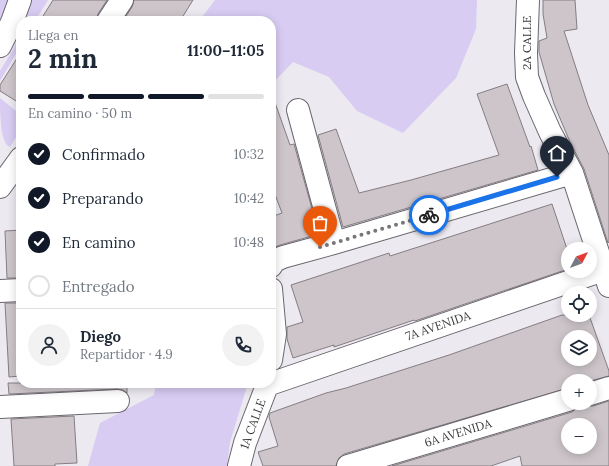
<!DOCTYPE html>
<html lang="es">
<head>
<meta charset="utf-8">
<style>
	:root { --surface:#fff; --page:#f2f2f3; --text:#1f2937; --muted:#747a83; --line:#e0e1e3; --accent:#111827 }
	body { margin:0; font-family:Lora,serif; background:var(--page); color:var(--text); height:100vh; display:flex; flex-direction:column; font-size:15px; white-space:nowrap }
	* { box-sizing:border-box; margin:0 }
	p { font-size:13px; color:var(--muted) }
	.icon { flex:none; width:22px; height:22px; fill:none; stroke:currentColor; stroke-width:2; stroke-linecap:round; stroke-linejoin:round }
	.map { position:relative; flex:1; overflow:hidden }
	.panel { position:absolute; left:16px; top:16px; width:260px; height:372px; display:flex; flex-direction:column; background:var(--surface); border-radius:16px; box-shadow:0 2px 10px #0003 }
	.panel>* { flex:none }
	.needle { width:26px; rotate:49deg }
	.tools { position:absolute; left:561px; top:242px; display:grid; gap:8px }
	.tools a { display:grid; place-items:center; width:36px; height:36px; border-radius:50%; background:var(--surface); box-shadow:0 2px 10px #0003; font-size:20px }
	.pin { position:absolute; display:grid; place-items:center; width:34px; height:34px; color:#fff; margin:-41px -17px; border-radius:50% 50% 50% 0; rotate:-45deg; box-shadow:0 0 4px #0007 }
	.pin .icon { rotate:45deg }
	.courier { position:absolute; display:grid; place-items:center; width:40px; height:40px; margin:-20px; border:3px solid #1a73e8; border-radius:50%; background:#fff; color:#222; box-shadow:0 1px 5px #0007 }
	.overview em { font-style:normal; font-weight:700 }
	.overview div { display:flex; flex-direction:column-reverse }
	.overview { display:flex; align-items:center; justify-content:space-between; height:68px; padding:0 12px }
	h1 { font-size:26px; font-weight:700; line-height:30px }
	.bar { display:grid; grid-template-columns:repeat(4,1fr); gap:6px 4px; align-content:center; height:48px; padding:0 12px }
	.bar i { height:5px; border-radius:3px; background:var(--line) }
	.bar .selected { background:var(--accent) }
	.bar p { grid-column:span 4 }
	.line { display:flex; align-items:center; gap:10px; padding:0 12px; border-top:1px solid var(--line) }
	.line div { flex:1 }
	.round { display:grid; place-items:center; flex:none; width:42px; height:42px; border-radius:21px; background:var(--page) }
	ol { padding:0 12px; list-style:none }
	li { display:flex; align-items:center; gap:12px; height:44px }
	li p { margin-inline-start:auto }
	li .icon { padding:4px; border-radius:50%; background:var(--accent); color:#fff; stroke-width:4 }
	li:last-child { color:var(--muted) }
	li i { width:22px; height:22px; border:2px solid var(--line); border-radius:50% }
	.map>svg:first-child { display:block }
</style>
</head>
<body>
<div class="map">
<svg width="609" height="466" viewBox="0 0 609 466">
	<rect width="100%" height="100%" fill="#ece9f1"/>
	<path fill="#d8ccf2" d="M0 0H20L0 46Z
		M32 0H48L35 21H24Z
		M215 0H477L476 29 456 78 403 133 357 111 329 77 293 62 271 85V21H199Z
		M21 30V45L0 81V71L14 48Z
		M0 98 21 115V129L10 147C0 144 0 110 0 98Z
		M156 383H248L230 442 227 466H88L100 423 154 395Z"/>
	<path fill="#cdc5ca" stroke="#847d82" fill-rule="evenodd" d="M53 0H107L98 14 96 21H40Z
		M134 0H193L180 21H123L132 7Z
		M543 0H575L577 29 564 31 588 105 609 155V242L608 243 584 169 570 142 554 104 539 52V41L547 38 543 14Z
		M21 52V104L0 91V85Z
		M507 84 530 147 531 146 538 170 343 227 318 135 336 129 359 193 411 180 499 155 477 94Z
		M273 97 290 145 294 144 319 234 280 245 271 249V217L282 213 271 184V98Z
		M552 204 568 252V269L415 321 414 320 334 347V345L293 358 287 339V327L303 322 291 285 389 253 390 256Z
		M21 230V278H7L5 231Z
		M5 303H21V376L9 377Z
		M562 315H589L609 371V376L590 381H568V388L344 454 339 458 336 466H263L258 452 278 446 269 417 270 413 326 393 346 388 449 355ZM568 337H590V359H568Z
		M8 383H127V393L123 390 117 389 9 394Z
		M609 401V466H522L520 456 491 466H392L572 412 577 408 580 403 587 406H593ZM568 425H590V447H568Z
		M74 416 77 463 55 464V466H14L11 419Z"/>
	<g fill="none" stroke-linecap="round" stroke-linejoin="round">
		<defs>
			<path id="minor" d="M528 0 526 53 527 77 534 96 550 132 572 173 609 286
				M108 21 122 0
				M0 46 12 22 20 0
				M298 110 334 243
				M0 187 21 158
				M271 266 274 261 283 257 334 243 572 173
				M271 289 275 334 271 360
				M0 291 21 290
				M267 385 609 268
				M590 394 609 388
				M0 407 118 401
				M239 466 245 443 268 383
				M348 466 568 400"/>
		</defs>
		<use href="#minor" stroke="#6a676e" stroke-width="24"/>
		<use href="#minor" stroke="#fff" stroke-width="22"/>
	</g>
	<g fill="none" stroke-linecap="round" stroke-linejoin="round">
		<path stroke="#78767b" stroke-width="4" stroke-dasharray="0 7.2" d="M320 247 429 215"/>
		<path stroke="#1a73e8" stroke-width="5" d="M429 215 557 177"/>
	</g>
	<g text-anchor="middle" stroke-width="3" stroke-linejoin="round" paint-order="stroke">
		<g font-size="12" fill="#39383b" stroke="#fff">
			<text transform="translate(527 43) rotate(-90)" y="4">2A CALLE</text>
			<text transform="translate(438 326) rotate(-19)" y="4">7A AVENIDA</text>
			<text transform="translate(253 424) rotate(-70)" y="4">1A CALLE</text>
			<text transform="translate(458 433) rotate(-17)" y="4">6A AVENIDA</text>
		</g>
	</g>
</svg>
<div class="tools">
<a><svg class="needle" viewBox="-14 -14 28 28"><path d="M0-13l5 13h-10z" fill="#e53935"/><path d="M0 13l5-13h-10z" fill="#747a83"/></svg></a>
<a><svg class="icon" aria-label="locate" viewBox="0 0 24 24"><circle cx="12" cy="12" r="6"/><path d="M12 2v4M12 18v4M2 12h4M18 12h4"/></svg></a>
<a><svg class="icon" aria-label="layers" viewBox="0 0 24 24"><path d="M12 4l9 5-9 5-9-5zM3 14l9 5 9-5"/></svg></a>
<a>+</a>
<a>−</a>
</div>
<div class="pin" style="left:320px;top:247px;background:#ea580c"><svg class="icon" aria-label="bag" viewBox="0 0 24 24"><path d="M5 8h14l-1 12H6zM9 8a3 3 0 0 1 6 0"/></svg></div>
<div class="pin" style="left:557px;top:177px;background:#1f2937"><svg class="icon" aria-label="home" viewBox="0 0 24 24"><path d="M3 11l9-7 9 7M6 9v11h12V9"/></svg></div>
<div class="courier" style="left:429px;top:215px"><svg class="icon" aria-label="bike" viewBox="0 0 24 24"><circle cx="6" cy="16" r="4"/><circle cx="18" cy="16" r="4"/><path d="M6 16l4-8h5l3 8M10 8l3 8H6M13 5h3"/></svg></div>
<section class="panel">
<div class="overview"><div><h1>2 min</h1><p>Llega en</p></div><em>11:00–11:05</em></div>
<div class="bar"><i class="selected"></i><i class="selected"></i><i class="selected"></i><i></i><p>En camino · 50 m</p></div>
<ol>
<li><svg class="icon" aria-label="check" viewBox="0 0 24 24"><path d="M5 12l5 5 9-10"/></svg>Confirmado<p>10:32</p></li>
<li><svg class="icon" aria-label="check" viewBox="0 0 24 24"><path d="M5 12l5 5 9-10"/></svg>Preparando<p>10:42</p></li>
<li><svg class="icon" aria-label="check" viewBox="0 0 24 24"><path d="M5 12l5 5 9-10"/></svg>En camino<p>10:48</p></li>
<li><i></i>Entregado</li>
</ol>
<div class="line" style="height:72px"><a class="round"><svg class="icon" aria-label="person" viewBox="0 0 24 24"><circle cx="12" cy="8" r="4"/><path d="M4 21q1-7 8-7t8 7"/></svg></a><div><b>Diego</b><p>Repartidor · 4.9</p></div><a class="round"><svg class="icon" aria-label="phone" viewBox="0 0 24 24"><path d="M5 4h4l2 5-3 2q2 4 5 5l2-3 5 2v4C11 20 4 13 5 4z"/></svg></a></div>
</section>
</div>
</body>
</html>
